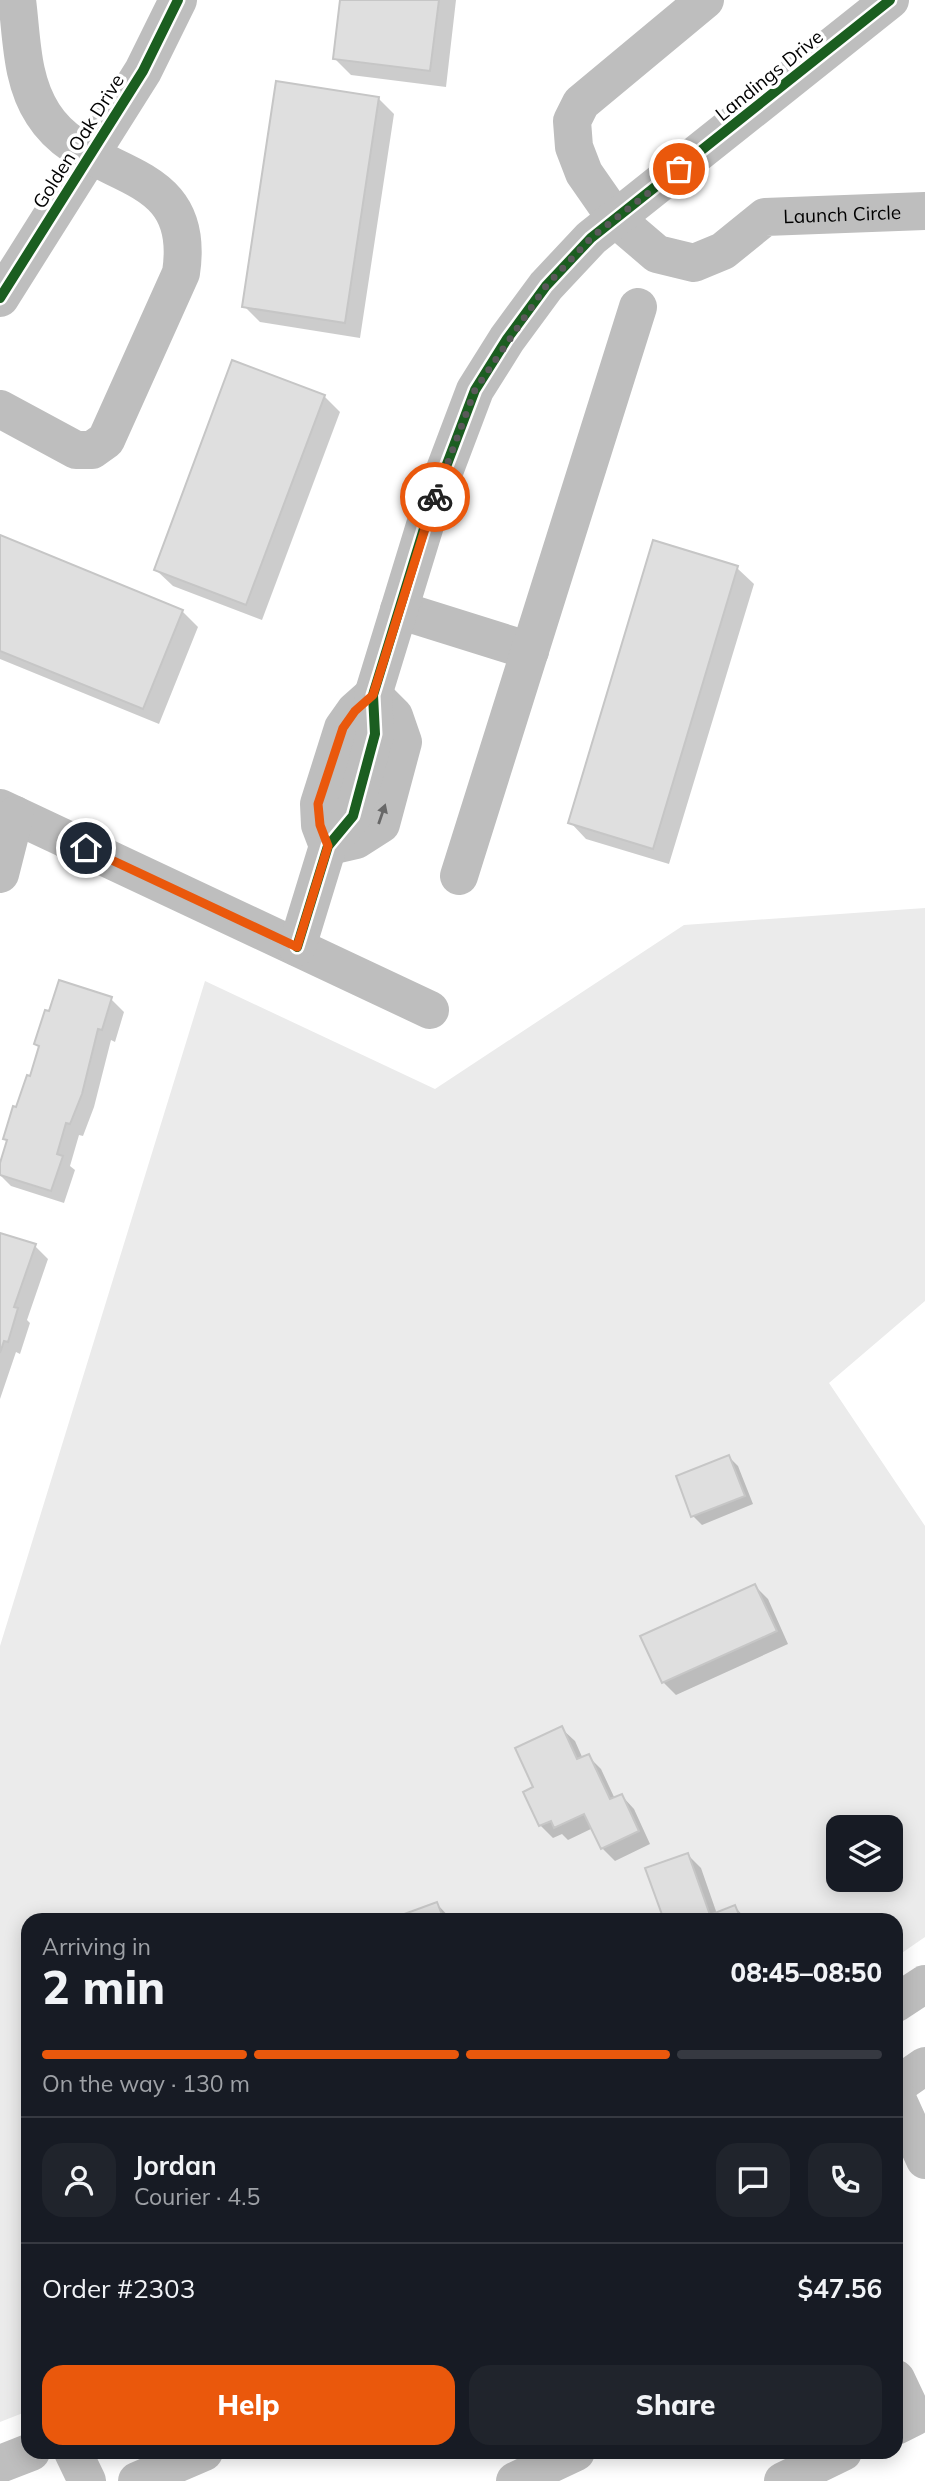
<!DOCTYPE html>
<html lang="en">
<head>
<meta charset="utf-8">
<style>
	:root { --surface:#171b24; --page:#20242c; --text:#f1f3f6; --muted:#9ea1a6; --line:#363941; --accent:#ea580c }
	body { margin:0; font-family:Mulish,sans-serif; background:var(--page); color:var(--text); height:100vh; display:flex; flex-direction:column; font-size:26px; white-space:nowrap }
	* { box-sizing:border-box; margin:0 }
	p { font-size:23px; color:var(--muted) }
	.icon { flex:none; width:38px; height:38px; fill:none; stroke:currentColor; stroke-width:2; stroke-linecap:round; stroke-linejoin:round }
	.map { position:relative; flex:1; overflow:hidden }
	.side { position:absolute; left:21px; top:1913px; width:882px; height:546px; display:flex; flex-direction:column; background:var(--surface); border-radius:21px; box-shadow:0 4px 18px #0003 }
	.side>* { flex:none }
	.fabs { position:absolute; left:826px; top:1815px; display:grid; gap:14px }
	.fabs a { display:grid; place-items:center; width:77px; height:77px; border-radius:14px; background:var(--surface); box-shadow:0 4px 18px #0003; font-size:35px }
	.pin { position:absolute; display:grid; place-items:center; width:60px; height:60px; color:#fff; margin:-30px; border:4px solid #fff; border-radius:50%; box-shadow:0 2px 7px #0007 }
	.courier { position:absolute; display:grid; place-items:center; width:70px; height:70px; margin:-35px; border:5px solid #ea580c; border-radius:50%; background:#fff; color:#222; box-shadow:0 2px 9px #0007 }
	.overview em { font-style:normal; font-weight:800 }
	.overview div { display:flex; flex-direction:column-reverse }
	.overview { display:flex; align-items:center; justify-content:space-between; height:119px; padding:0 21px }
	h1 { font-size:46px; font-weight:800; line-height:52px }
	.bar { display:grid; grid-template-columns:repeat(4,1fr); gap:10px 7px; align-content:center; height:84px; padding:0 21px }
	.bar i { height:9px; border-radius:5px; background:var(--line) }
	.bar .active { background:var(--accent) }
	.bar p { grid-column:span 4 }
	.line { display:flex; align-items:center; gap:18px; padding:0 21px; border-top:2px solid var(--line) }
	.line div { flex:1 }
	.round { display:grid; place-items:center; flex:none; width:74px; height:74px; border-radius:21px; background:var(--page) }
	.action { display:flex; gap:14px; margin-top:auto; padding:14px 21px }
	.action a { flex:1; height:80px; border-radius:21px; background:var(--accent); color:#fff; font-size:28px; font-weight:800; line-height:80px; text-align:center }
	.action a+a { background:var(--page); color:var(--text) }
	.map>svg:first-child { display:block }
</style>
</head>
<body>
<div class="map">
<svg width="925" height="2481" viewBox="0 0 925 2481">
	<rect width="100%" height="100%" fill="#fff"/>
	<path fill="#ebebeb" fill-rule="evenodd" d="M925 908V1301L829 1383 925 1526V1937L896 1957V1920H28V2411L0 2422V1646L205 981 435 1089 684 925ZM838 1827H891V1880H838Z"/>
	<path fill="#0003" d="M341 0H456L446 87 351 75 334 58Z
		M378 98 394 114 360 338 260 322 244 306Z
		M324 396 340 412 262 620 173 586 156 570Z
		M0 537 182 611 198 627 159 724 0 659Z
		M737 568 754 584 669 864 586 839 570 822Z
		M111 999 124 1012 115 1042 111 1040 94 1107 83 1136 79 1135 70 1166 75 1170 64 1203 11 1186 0 1175V1167L15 1108 17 1109 31 1078 40 1048 36 1043Z
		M0 1235 35 1246 48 1259 27 1320 30 1323 20 1354 16 1352 0 1399Z
		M729 1457 738 1466 753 1504 702 1525 693 1516Z
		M755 1586 768 1599 788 1644 676 1695 663 1682Z
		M562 1729 575 1741 583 1759 588 1756 601 1769 615 1799 622 1796 634 1809 650 1844 615 1861 602 1848 593 1828 568 1840 562 1834 553 1838 540 1825 536 1788Z
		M688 1855 701 1868 717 1914 735 1907 747 1920H666Z
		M437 1904 452 1920H394Z"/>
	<path fill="#dfdfdf" stroke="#c6c6c6" stroke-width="2" d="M340 0H439L430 71 333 59Z
		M276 81 379 97 345 323 242 307Z
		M232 360 325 395 246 605 154 570Z
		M0 535 183 610 143 709 0 651Z
		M653 540 738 566 653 849 568 823Z
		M59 980 112 997 102 1030 98 1029 82 1094 70 1124 66 1123 57 1154 63 1156 51 1191 0 1175V1163L7 1140 3 1139 13 1106 16 1107 27 1075 30 1076 39 1046 34 1044 45 1010 49 1011Z
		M0 1233 36 1244 14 1307 18 1308 8 1342 4 1341 0 1353Z
		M729 1455 745 1496 691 1517 676 1476Z
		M755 1584 777 1631 662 1683 640 1636Z
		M562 1726 577 1759 589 1754 610 1799 622 1794 639 1831 601 1849 584 1814 554 1828 551 1821 539 1826 523 1792 533 1787 515 1748Z
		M688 1853 710 1915 735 1905 741 1920H664L645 1868Z
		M437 1902 444 1920H388Z"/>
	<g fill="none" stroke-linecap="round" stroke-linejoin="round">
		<g stroke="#bebebe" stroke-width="38">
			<path id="s1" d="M705 0 581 103 572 121 574 147 584 173 616 219 657 254 694 263 723 251 765 217 925 211"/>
			<path d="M0 298 143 71 178 0"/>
			<path d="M0 409 76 450H92L106 440 181 273C198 160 87 184 43 114 21 80 22 39 17 0"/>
			<path d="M399 610 530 651"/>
			<path d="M0 808 430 1010"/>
			<path d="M328 846 320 825 319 804 343 728 355 711 373 695"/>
			<path d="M330 846 356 840 381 824 403 742 394 716 375 697"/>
			<path d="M0 874 15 815"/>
			<path d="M459 876 638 307"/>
			<path d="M297 947 328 846 353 816 375 734 373 695 430 509 475 390 507 339 546 286 591 238 890 0"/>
			<path d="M896 2003 925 1984"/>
			<path d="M896 2086 925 2066"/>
			<path d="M896 2096 925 2160"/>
			<path d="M896 2379 914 2417 896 2426"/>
			<path d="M73 2452 87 2481"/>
			<path d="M0 2464 31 2452"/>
			<path d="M137 2481 204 2452"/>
			<path d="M515 2481 576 2452"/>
			<path d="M783 2481 843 2452"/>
		</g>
		<defs>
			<path id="cycleway" d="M0 298 143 71 178 0
				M297 947 328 846 353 816 375 734 373 695 430 509 475 390 507 339 546 286 591 238 890 0"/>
		</defs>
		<use href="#cycleway" stroke="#fff" stroke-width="15"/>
		<use href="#cycleway" stroke="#1b5e20" stroke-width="10"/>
	</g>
	<defs><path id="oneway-solid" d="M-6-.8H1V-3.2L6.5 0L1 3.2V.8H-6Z" transform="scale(1.75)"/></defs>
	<use fill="#686868" href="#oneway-solid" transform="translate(382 814) rotate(-71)"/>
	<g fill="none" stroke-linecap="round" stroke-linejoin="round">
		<path stroke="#595959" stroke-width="7" stroke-dasharray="0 12.6" d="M435 497 475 390 546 286 592 237 679 169"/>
		<path stroke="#ea580c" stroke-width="9" d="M86 848 297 947 328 846 320 825 318 804 343 728 355 711 373 695 435 497"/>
	</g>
	<g text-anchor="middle" stroke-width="7" stroke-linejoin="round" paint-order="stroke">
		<g font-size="19" fill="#000" stroke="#fff">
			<text transform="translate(769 75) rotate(-39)" y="7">Landings Drive</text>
			<text transform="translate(78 141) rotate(-58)" y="7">Golden Oak Drive</text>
			<text dy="7" stroke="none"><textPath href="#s1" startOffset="546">Launch Circle</textPath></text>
		</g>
	</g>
</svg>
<div class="fabs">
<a><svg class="icon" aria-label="layers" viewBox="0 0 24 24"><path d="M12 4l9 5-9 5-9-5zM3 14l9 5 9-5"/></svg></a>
</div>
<div class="pin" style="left:679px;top:169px;background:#ea580c"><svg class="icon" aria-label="bag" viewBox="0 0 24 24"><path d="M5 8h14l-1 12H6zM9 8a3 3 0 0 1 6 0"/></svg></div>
<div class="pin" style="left:86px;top:848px;background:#1f2937"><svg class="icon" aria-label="home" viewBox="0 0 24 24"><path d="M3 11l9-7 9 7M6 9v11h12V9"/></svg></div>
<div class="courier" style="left:435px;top:497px"><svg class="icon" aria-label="bike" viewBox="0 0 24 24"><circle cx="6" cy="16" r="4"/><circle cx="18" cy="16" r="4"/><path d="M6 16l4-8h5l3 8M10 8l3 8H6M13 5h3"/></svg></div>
<section class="side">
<div class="overview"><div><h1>2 min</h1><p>Arriving in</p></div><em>08:45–08:50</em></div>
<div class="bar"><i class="active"></i><i class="active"></i><i class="active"></i><i></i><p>On the way · 130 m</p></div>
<div class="line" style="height:126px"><a class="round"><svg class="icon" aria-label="person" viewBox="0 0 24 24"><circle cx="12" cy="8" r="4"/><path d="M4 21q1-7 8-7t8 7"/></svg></a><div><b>Jordan</b><p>Courier · 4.5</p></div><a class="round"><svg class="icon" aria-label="chat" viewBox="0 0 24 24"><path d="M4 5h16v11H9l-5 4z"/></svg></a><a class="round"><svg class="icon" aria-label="phone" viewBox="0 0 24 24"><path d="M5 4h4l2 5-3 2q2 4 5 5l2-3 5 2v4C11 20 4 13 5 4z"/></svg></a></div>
<div class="line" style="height:91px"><div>Order #2303</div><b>$47.56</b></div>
<div class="action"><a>Help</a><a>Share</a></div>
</section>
</div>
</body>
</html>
